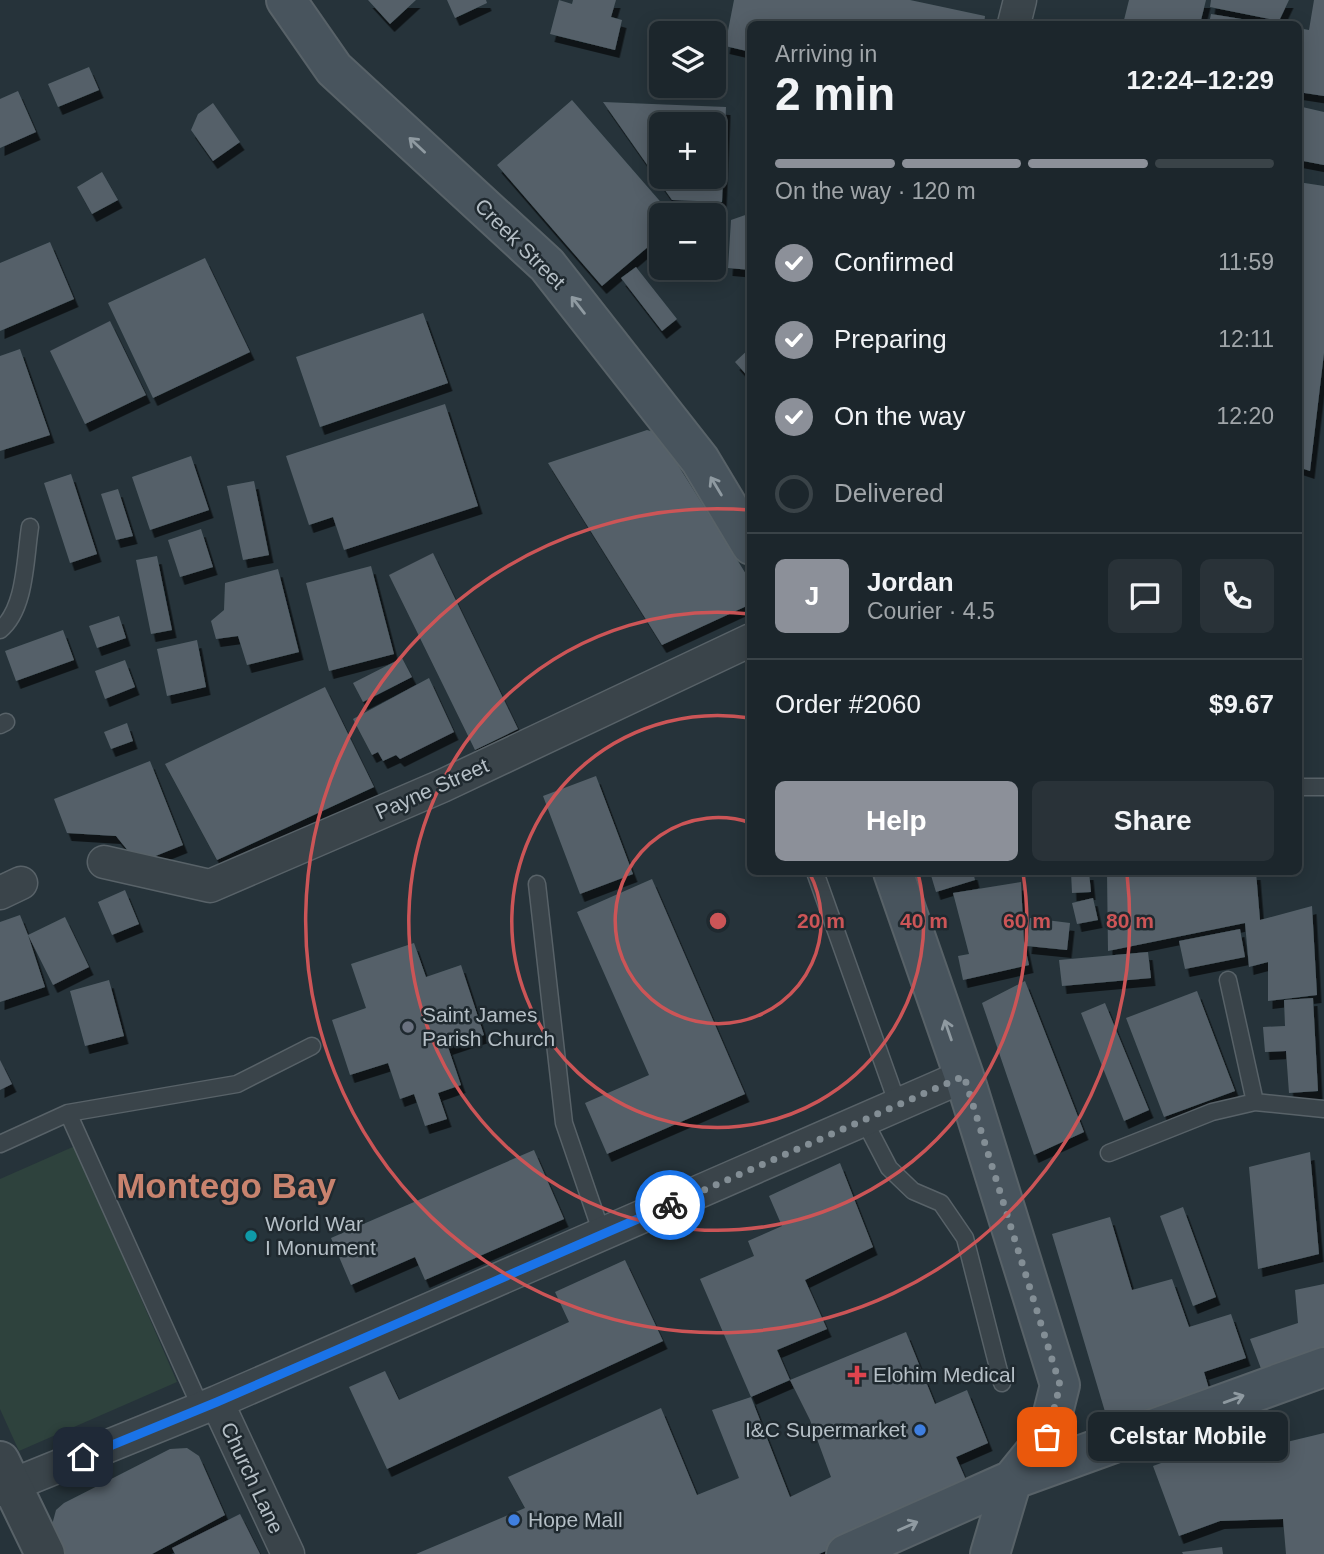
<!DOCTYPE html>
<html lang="en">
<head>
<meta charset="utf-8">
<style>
	:root { --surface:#1c262c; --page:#293238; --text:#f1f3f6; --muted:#a0a5a9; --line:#3a4348; --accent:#8c9099 }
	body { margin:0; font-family:Helvetica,sans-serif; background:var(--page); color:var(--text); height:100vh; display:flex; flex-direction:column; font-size:26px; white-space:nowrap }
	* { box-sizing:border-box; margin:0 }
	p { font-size:23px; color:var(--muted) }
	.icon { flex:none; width:38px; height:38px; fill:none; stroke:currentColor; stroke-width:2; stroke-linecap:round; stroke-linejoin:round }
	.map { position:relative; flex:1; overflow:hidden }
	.drawer { position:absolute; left:747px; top:21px; width:555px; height:854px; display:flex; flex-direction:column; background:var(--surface); border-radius:10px; box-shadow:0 4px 18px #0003,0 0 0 2px var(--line) }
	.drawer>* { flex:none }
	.controls { position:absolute; left:649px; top:21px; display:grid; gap:14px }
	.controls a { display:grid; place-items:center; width:77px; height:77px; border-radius:10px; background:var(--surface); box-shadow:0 4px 18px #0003,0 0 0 2px var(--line); font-size:35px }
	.pin { position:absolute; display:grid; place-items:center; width:60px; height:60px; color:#fff; margin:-30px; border-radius:14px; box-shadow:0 4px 10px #0006 }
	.courier { position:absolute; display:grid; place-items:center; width:70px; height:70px; margin:-35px; border:5px solid #1a73e8; border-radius:50%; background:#fff; color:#222; box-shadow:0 2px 9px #0007 }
	.bubble { position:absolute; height:49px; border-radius:10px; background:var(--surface); box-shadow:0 4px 18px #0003,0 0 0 2px var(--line); font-size:23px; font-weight:700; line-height:49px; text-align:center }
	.summary em { font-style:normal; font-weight:700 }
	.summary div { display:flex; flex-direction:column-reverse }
	.summary { display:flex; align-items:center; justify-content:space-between; height:119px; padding:0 28px }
	h1 { font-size:46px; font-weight:700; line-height:52px }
	.bar { display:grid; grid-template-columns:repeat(4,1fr); gap:10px 7px; align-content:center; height:84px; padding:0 28px }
	.bar i { height:9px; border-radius:5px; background:var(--line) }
	.bar .on { background:var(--accent) }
	.bar p { grid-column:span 4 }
	.line { display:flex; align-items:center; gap:18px; padding:0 28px; border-top:2px solid var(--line) }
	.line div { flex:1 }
	.round { display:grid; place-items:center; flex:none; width:74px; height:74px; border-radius:10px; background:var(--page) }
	ol { padding:0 28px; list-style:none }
	li { display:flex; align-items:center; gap:21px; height:77px }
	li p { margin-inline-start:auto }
	li .icon { padding:7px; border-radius:50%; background:var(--accent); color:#fff; stroke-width:4 }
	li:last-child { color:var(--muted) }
	li i { width:38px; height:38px; border:4px solid var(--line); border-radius:50% }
	.cta { display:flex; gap:14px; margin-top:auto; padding:14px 28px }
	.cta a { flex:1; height:80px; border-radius:10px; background:var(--accent); color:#fff; font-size:28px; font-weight:700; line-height:80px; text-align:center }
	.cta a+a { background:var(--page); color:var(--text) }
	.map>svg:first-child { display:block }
</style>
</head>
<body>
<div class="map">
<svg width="1324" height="1554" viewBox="0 0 1324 1554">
	<defs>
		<filter id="shadow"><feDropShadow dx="4.5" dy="8" stdDeviation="0" flood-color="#0009"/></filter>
	</defs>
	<rect width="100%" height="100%" fill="#26333a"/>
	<path fill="#2e423d" d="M75 1146 177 1382 19 1451 0 1409V1179Z"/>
	<path fill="#546169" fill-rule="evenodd" filter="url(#shadow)" d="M368 0H416L390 24Z
		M447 0H486L487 3 455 18Z
		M559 0 572 4 573 0H616L611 17 622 20 615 50 550 34Z
		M734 0H910L985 16 984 24H751V52L725 46Z
		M1129 0H1206L1200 24H1123Z
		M1211 0H1289L1279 21 1210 7Z
		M1314 0H1324V96L1298 92V28L1309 30Z
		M1211 14 1266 23V24H1209Z
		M89 67 99 90 58 107 48 84Z
		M18 91 36 132 0 148V99Z
		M572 100 672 215H662V235L602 286 497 165Z
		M603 102 726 107 722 202 672 200ZM662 124H714V177H662Z
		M213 103 240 142 213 161 191 130 198 114Z
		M1298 106 1324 112V165L1298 160Z
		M102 172 118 200 92 214 77 187Z
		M1298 182 1324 186V353L1310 471 1298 467Z
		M751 213V270L728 268 731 220Z
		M50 242 74 299 0 331V263Z
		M205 258 250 352 153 398 108 303Z
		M636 267 677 319 662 331 621 278Z
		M423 313 448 383 320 427 296 357Z
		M110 321 146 395 85 424 50 351Z
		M751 347V380L735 362Z
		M20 349 50 435 0 451V356Z
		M445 404 478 506 344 550 333 517 309 525 286 456Z
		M647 430 658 433 751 582V604L662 645 548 463Z
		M191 456 209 510 150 530 132 477Z
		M71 474 97 554 70 563 44 483Z
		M254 481 269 555 243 560 227 486Z
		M118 489 133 536 116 540 101 494Z
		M201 529 213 567 180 577 168 540Z
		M433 553 518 729 475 750 389 575Z
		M157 556 172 630 151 634 136 560Z
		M371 566 394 654 329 671 306 583Z
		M278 569 299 652 247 665 238 636 216 639 211 621 224 610 225 583Z
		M119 616 126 638 97 648 89 626Z
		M63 630 74 660 16 681 5 651Z
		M197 640 206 687 167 696 157 649Z
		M402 658 412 677 363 702 353 683Z
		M125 660 135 687 105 699 95 671Z
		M429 678 454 732 400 759 396 755 383 761 378 752 372 755 353 719Z
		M325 687 374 787 217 860 165 764Z
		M127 723 133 741 111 749 104 732Z
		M150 761 183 845 138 863 116 836 67 833 54 799Z
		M596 776 633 874 580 894 543 796Z
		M930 872H973L975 880 936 892Z
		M1071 872H1089L1091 892 1072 893Z
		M1107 872H1256L1260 920 1312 906 1317 995 1268 1001V962L1249 967 1245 923 1108 951Z
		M652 879 745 1094 607 1154 585 1103 649 1075 577 912Z
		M1021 882 1024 942 1029 965 963 980 958 956 969 954 953 893Z
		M125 890 139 924 112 935 98 902Z
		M1093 898 1098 920 1077 924 1072 903Z
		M20 915 28 935 65 917 89 967 53 985 28 935 45 987 0 1002V922Z
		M1030 918 1070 923 1067 950 1027 946Z
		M1240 929 1245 957 1185 969 1179 941Z
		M414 943 426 977 461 965 484 1035 448 1047 461 1085 438 1093 447 1119 425 1126 414 1094 400 1099 388 1063 350 1075 332 1020 366 1008 351 964Z
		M1148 952 1151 978 1062 986 1059 960Z
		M109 980 124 1036 85 1046 70 991Z
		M1025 981 1084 1132 1034 1155 982 1003Z
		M1197 991 1235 1091 1164 1117 1126 1018Z
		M1313 998 1318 1091 1289 1093 1286 1051 1265 1052 1263 1027 1285 1026 1284 1000Z
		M1105 1003 1149 1110 1124 1121 1081 1013Z
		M0 1060 12 1084 0 1090Z
		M534 1150 564 1219 425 1280 415 1257 351 1285 331 1238Z
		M1310 1152 1319 1254 1258 1269 1249 1167Z
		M840 1163 873 1247 805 1280 827 1329 777 1350 790 1380 906 1332 935 1404 967 1390 988 1443 956 1457 970 1489 819 1554H416L525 1508 508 1477 661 1408 697 1495 739 1478 712 1410 751 1397 790 1497 831 1477 810 1420 790 1380 751 1397 700 1279 754 1256 748 1241 782 1226 769 1196Z
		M1183 1207 1216 1297 1193 1306 1160 1216Z
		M1110 1217 1132 1290 1172 1279 1189 1327 1231 1314 1246 1358 1204 1372 1213 1402 1122 1425 1106 1415 1052 1234Z
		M625 1260 663 1341 387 1469 349 1387 385 1371 399 1400 569 1322 555 1292Z
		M1324 1284V1348L1263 1374 1250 1339 1298 1323 1295 1290Z
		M1324 1433V1554H1286L1283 1519 1220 1521 1179 1536 1153 1466 1194 1451 1266 1447Z
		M187 1448 199 1456 225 1515 152 1554H64L52 1525 56 1510 64 1503 170 1449Z
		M240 1514 260 1554H175L172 1548Z
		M1222 1547 1223 1554H1183L1182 1552Z"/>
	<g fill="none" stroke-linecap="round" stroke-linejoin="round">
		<defs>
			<path id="service" d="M0 630C26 609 25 558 30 527
				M0 725 6 722
				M1298 787H1324
				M815 872 898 1105
				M537 884 564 1123 602 1234
				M1228 980 1255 1102
				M68 1113 201 1408
				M864 1120 889 1168 913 1191 941 1203 965 1238 1002 1383
				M0 1144 68 1113 237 1084 312 1046
				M1109 1153 1212 1112 1255 1102 1324 1109"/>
			<path id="minor" d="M1014 24 1020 0
				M104 862 210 886 442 786 751 640
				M0 893 21 883
				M217 1402 288 1554
				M0 1490 217 1402 964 1076"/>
			<path id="tertiary" d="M0 1461 45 1554"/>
			<path id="secondary" d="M286 0 334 69 547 265 700 460 751 545
				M893 872 964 1076 1060 1385 1047 1437 1012 1480 990 1554
				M846 1554 1012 1480 1324 1367"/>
		</defs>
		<use href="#service" stroke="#586268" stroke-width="19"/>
		<use href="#minor" stroke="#586268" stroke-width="35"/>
		<use href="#tertiary" stroke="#586268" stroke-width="42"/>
		<use href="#secondary" stroke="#586268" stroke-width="42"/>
		<use href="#service" stroke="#3a444a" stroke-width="16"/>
		<use href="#minor" stroke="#3a444a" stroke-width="32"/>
		<use href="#tertiary" stroke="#3a444a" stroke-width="38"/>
		<use href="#secondary" stroke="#48545d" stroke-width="38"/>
	</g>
	<defs><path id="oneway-shaft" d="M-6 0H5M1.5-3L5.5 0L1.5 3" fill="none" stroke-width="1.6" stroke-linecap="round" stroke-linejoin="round" transform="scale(1.75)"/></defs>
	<g stroke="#8f9aa1">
		<use href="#oneway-shaft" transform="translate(417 145) rotate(-137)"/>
		<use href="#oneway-shaft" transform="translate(578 305) rotate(-128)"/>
		<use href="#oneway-shaft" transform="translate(716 486) rotate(-121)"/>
		<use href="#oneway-shaft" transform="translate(948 1030) rotate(-109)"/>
		<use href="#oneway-shaft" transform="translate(1234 1399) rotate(-20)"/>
		<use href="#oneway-shaft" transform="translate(908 1526) rotate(-24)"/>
	</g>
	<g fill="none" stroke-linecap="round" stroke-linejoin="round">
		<path stroke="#838e95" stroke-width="7" stroke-dasharray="0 12.6" d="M670 1205 964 1076 1060 1385 1047 1437"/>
		<path stroke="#1a73e8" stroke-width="9" d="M83 1457 217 1402 670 1205"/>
	</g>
	<g fill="none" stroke="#cc5557" stroke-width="3.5">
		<path d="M809 872A103 103 0 1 1 751 823"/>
		<path d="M918 873A206 206 0 1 1 750 718"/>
		<path d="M1023 873A309 309 0 1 1 750 614"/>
		<path d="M1127 874A412 412 0 1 1 750 510"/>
	</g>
	<circle fill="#6b7280" stroke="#1f292f" stroke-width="2.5" cx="408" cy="1027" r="7"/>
	<circle fill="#0f9aa8" stroke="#1f292f" stroke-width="2.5" cx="251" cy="1236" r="7"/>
	<path fill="#e0444e" stroke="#1f292f" stroke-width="2.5" d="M853.5 1364.5h7v7h7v7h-7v7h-7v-7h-7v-7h7z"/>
	<g fill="#3f7fe0" stroke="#1f292f" stroke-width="2.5">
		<circle cx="920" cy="1430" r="7"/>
		<circle cx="514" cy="1520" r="7"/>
	</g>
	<g text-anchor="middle" stroke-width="5" stroke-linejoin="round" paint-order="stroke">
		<g font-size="21" fill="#b5bfc6" stroke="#1f292f">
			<text transform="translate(520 244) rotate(45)" y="7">Creek Street</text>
			<text transform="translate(432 789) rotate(-24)" y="7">Payne Street</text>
			<text transform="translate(252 1478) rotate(65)" y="7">Church Lane</text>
		</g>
		<g font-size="21" fill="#b5bfc6" stroke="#1f292f" text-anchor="start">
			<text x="422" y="1022">Saint James<tspan x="422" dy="24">Parish Church</tspan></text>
			<text x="265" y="1231">World War<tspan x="265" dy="24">I Monument</tspan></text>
			<text x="873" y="1382">Elohim Medical</text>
			<text x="906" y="1437" text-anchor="end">I&amp;C Supermarket</text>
			<text x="528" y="1527">Hope Mall</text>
		</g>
		<g font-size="35" font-weight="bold" fill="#c8836e" stroke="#1f292f">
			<text x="226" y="1198">Montego Bay</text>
		</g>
	</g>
	<circle cx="718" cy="921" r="10" fill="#cc5557" stroke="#1f292f" stroke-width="3.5"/>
	<g font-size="21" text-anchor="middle" font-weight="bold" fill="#cc5557" stroke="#1f292f" stroke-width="5" stroke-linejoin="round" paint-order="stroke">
		<text x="821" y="928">20 m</text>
		<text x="924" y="928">40 m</text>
		<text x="1027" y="928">60 m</text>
		<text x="1130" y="928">80 m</text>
	</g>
</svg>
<div class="controls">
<a><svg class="icon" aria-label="layers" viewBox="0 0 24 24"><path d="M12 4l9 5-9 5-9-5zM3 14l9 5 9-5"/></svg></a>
<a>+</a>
<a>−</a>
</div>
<div class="pin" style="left:1047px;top:1437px;background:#ea580c"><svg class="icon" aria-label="bag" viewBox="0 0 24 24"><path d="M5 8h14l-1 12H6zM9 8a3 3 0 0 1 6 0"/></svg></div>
<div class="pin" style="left:83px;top:1457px;background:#1f2937"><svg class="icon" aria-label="home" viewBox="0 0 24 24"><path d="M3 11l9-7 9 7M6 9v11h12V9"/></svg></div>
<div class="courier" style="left:670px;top:1205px"><svg class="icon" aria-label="bike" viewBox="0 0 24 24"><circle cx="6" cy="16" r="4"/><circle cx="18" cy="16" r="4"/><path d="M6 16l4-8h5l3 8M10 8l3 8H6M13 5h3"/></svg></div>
<div class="bubble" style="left:1088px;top:1412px;width:200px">Celstar Mobile</div>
<section class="drawer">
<div class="summary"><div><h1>2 min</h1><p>Arriving in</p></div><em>12:24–12:29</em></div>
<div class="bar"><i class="on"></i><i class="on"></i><i class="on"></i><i></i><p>On the way · 120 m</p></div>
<ol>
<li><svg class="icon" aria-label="check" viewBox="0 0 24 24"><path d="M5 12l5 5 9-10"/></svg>Confirmed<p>11:59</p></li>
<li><svg class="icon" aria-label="check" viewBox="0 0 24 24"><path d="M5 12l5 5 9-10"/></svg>Preparing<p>12:11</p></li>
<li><svg class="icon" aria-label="check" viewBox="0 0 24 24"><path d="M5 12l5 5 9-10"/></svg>On the way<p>12:20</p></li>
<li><i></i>Delivered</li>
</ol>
<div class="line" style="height:126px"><b class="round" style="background:var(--accent);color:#fff">J</b><div><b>Jordan</b><p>Courier · 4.5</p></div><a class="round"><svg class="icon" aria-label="chat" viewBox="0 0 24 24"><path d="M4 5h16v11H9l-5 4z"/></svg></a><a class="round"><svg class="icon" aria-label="phone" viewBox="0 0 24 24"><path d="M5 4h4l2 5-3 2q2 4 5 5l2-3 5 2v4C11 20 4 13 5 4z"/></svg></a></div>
<div class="line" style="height:91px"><div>Order #2060</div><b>$9.67</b></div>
<div class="cta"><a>Help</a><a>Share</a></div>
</section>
</div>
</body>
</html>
